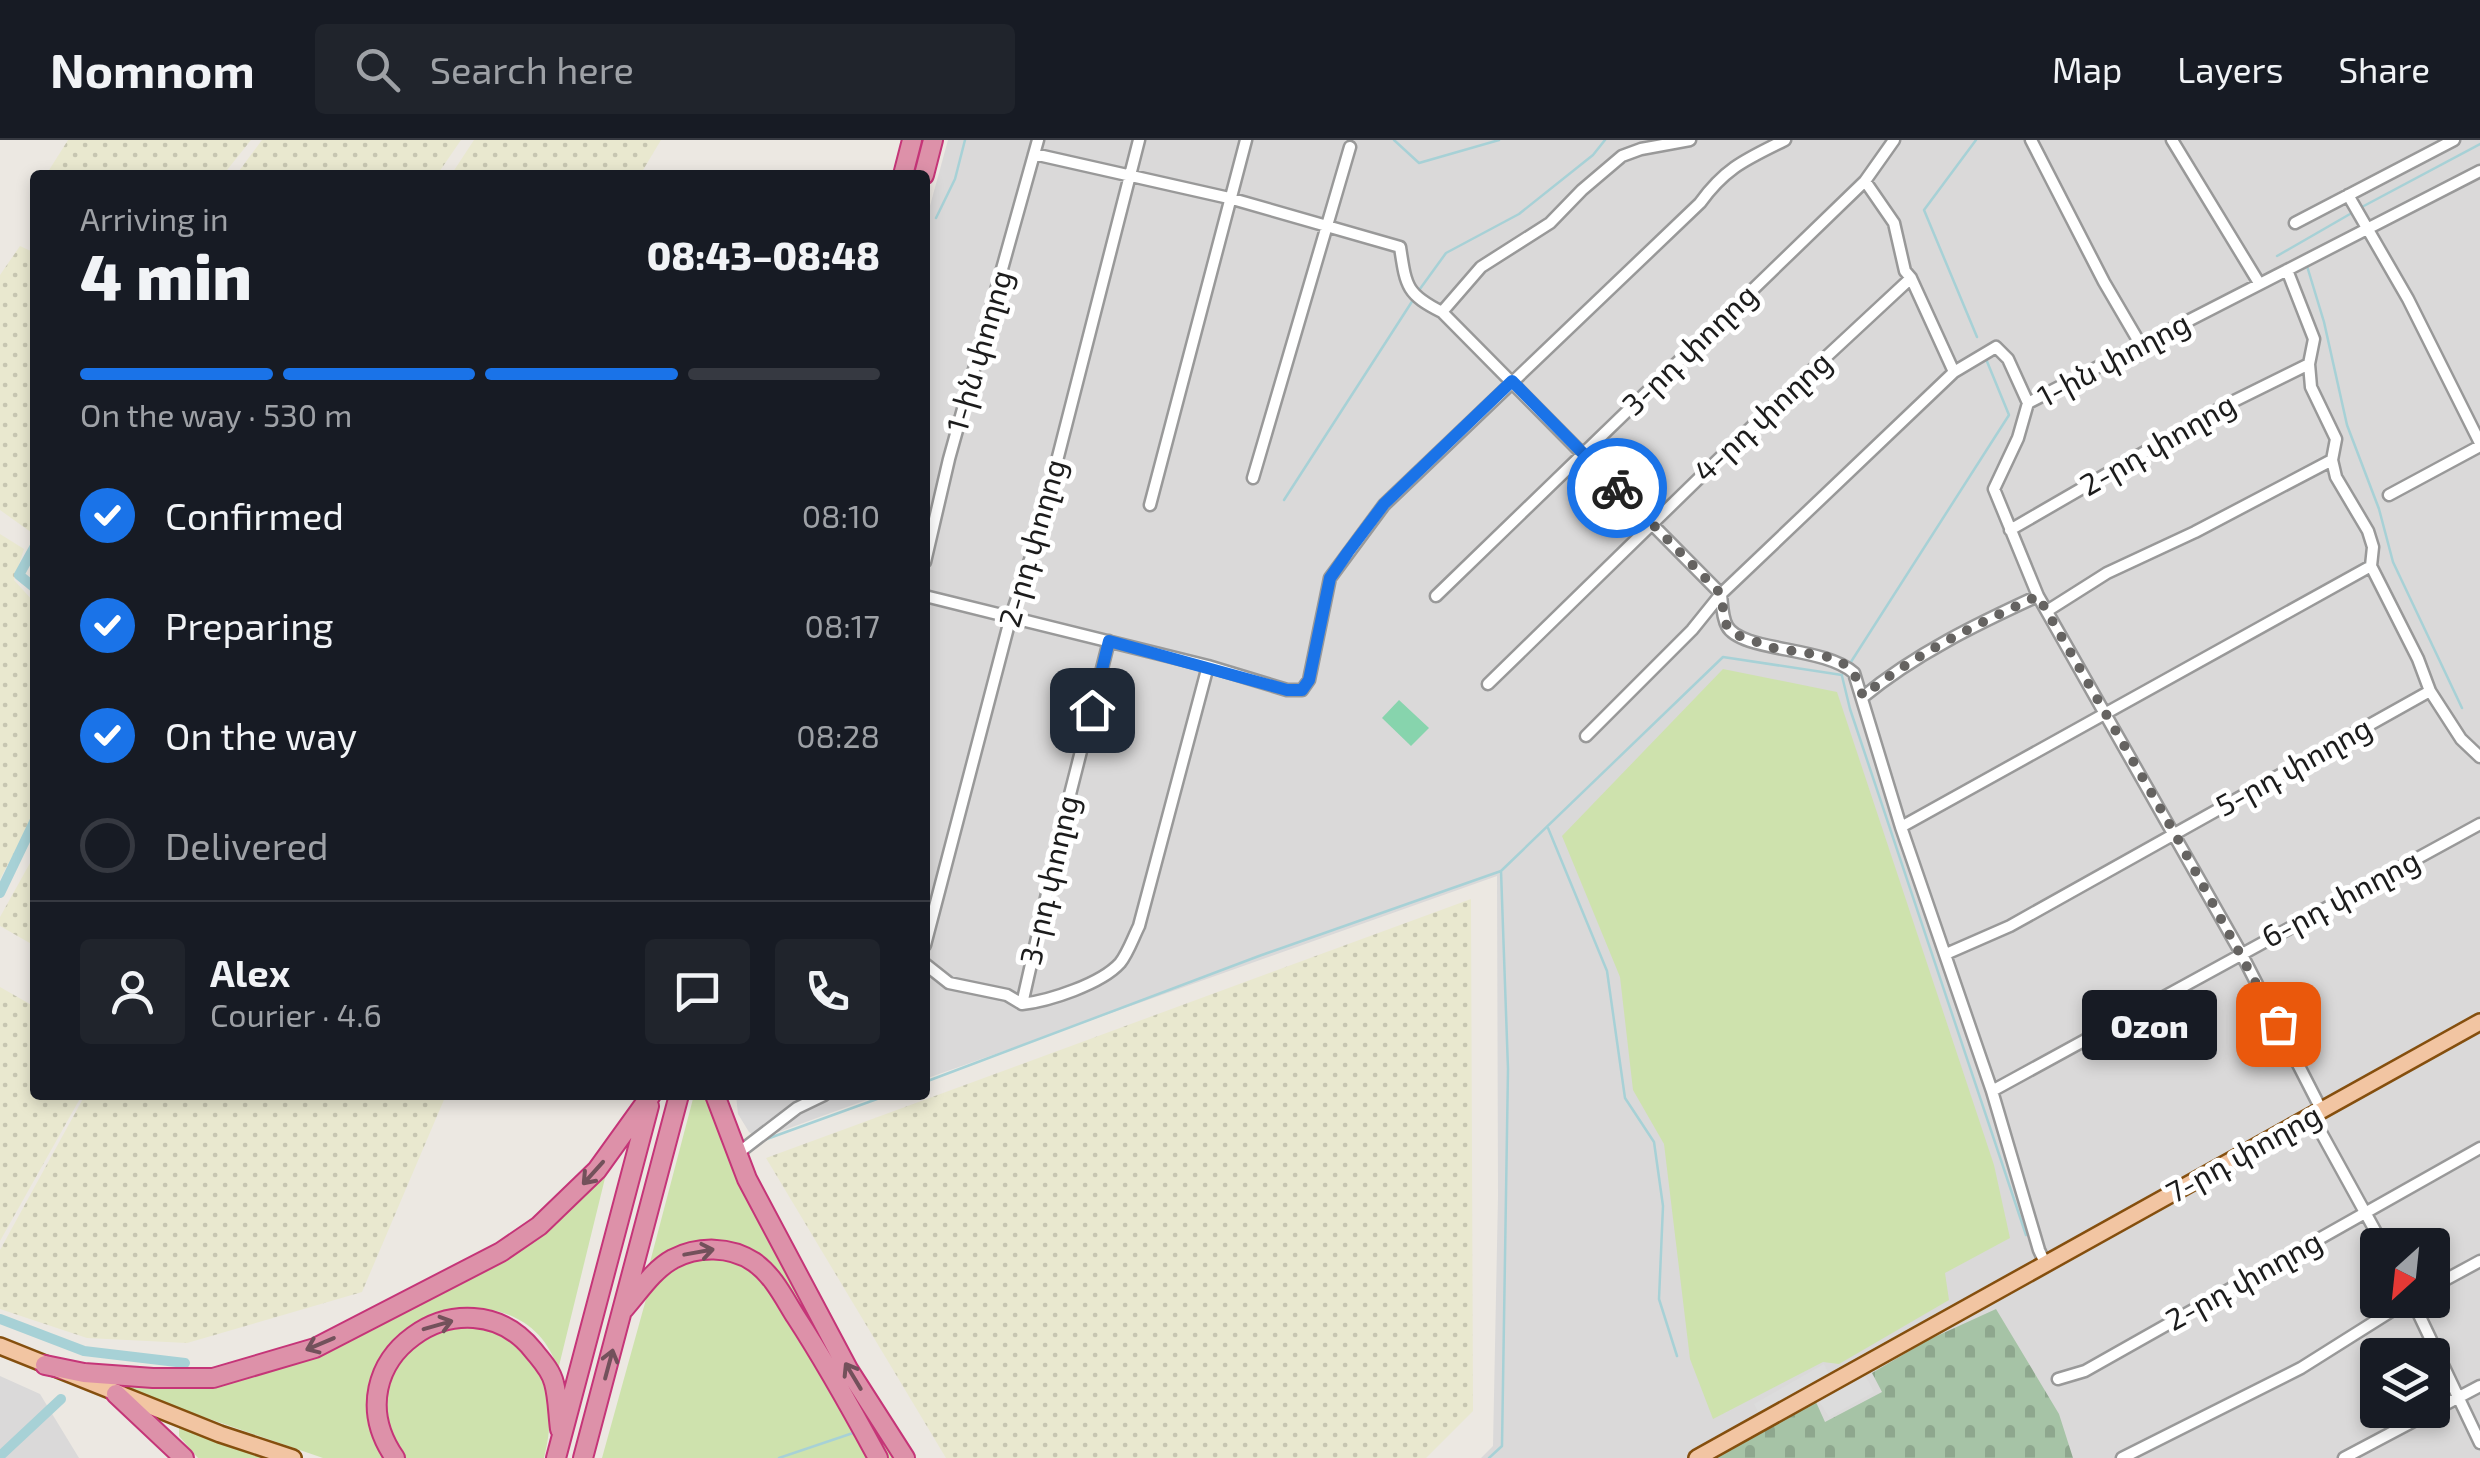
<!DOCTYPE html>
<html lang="en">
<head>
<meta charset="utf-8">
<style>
	:root { --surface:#171b24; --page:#20242c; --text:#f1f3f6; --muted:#9ea1a6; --line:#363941; --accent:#1a73e8 }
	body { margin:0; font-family:"Exo 2","Noto Sans Armenian",sans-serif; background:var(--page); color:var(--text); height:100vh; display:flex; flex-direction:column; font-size:38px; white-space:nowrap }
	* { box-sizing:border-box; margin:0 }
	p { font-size:32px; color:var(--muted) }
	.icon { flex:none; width:55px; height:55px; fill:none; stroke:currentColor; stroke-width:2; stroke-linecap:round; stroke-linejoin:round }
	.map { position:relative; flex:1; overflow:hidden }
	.side { position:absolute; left:30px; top:30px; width:900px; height:930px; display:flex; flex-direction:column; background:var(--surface); border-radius:10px; box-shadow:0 5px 15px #0003 }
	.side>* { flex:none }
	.needle { width:65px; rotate:207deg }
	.tools { position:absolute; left:2360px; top:1088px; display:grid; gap:20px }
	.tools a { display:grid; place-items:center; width:90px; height:90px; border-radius:10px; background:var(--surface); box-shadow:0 5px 15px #0003; font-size:50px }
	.pin { position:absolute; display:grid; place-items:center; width:85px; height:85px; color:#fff; margin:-42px; border-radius:20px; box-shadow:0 5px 15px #0006 }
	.courier { position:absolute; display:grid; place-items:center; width:100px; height:100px; margin:-50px; border:8px solid #1a73e8; border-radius:50%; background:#fff; color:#222; box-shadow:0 2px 12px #0007 }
	.bubble { position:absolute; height:70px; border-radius:10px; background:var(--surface); box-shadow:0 5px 15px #0003; font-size:32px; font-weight:800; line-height:70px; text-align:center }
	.headline em { font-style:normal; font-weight:800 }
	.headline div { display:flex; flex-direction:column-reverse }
	.headline { display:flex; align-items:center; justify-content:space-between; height:170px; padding:0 50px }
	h1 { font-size:65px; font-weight:800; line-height:75px }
	.bar { display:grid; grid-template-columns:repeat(4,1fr); gap:15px 10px; align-content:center; height:120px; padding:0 50px }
	.bar i { height:12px; border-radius:8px; background:var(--line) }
	.bar .current { background:var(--accent) }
	.bar p { grid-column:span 4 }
	.line { display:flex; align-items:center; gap:25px; padding:0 50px; border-top:2px solid var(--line) }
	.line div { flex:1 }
	.round { display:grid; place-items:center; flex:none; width:105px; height:105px; border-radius:10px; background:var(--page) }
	ol { padding:0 50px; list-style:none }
	li { display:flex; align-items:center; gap:30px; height:110px }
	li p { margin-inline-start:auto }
	li .icon { padding:10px; border-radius:50%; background:var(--accent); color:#fff; stroke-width:4 }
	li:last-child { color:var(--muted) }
	li i { width:55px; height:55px; border:5px solid var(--line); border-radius:50% }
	header { display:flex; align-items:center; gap:60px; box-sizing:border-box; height:140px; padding:0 50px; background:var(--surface); border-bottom:2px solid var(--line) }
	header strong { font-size:48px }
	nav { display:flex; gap:55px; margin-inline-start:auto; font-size:35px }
	.search { width:700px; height:90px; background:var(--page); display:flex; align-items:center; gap:25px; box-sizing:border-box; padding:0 35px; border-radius:10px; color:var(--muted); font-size:38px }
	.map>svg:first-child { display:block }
</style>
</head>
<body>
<header>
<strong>Nomnom</strong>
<div class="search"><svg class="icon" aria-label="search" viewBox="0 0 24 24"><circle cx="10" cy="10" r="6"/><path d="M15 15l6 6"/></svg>Search here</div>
<nav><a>Map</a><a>Layers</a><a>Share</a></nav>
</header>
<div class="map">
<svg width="2480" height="1318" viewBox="0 0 2480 1318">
	<defs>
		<pattern id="farmland-dots" width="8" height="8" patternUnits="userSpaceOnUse" patternTransform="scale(2.5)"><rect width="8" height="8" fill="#e9e8cf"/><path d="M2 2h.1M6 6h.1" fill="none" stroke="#c7c6b1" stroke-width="1.8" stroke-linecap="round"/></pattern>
		<pattern id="cemetery-stones" width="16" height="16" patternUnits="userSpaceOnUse" patternTransform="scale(2.5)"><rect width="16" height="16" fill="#a6c3a6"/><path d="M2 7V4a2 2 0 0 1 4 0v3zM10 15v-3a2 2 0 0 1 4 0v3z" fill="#8ea78e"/></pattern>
	</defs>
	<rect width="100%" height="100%" fill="#ece8e2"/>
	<path fill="#dad9d9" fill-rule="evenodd" d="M948 0H2480V1318H1481L1493 1306 1498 1056 1497 736 925 939V84ZM2378 1105H2432V1160H2378ZM2378 1215H2432V1270H2378Z
		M736 955H880L759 999 749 992 738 974Z
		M0 1236 40 1254 79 1318H0Z"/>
	<path fill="url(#farmland-dots)" d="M68 0H251L223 35H46Z
		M262 0H461L437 35H236Z
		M474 0H661L640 35H451Z
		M20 106 35 113V395L0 370V135Z
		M0 394 24 409 14 440 34 462 35 484V674L0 739Z
		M35 714V806L0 786V777Z
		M1471 759 1473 1271 1426 1318H946L766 1018Z
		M0 847 35 867V955H82L0 1101Z
		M85 955H446L362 1152 187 1203 87 1198 0 1169V1110Z"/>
	<path fill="#cee2ad" d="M1723 529 1837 552 1994 1025 2010 1098 1945 1133 1949 1160 1839 1224 1823 1222 1713 1279 1690 1219 1664 1004 1633 950 1620 837 1562 696Z
		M694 955H711L905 1318H889C861 1261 797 1133 741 1105 734 1102 725 1103 718 1102 689 1100 669 1105 649 1126Z
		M607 1030 558 1230C524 1112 311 1175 386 1318H323L117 1247 211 1246 283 1227 381 1185 565 1076Z
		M729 1117C796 1154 835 1252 872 1318H602L648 1152C673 1122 691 1119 729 1117Z
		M448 1187C460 1187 476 1184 488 1188 550 1208 558 1262 544 1318H402L388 1295 382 1258 400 1217 413 1202Z
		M179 1288 266 1318H198L179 1296Z"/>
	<path fill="url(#cemetery-stones)" d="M1996 1169 2059 1274 2073 1318H1710L1816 1262 1825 1282 1882 1252 1872 1233 1928 1200Z"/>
	<path fill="#87d4ad" d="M1399 560 1429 588 1411 606 1382 578Z"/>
	<path fill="#dcdcdc" d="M1824 1224 1829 1235 1759 1274 1754 1264Z
		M1865 1235 1874 1252 1829 1277 1819 1261Z"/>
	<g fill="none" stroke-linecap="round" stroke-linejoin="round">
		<path stroke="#a7d1d6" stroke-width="2.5" d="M1394 0 1419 23 1499 0
			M1976 0 1924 70 1977 197
			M2360 68 2480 4
			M936 78 955 39 965 0
			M2277 116 2350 74
			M2307 126 2324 182 2347 285 2379 369 2393 422 2462 568
			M1417 153 1446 113 1519 74 1593 15 1605 0
			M1284 360 1413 160
			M1849 525 2009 275 1986 219
			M1842 536 1850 569 2026 1095
			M1548 688 1607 831 1625 958 1654 1002 1663 1066 1659 1159 1677 1216
			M925 942 1259 816 1501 731
			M764 1000 888 955
			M779 1318 853 1293
			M1489 1318 1502 1306 1508 929 1501 731 1723 517 1842 535"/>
		<path stroke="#a7d1d6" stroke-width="10" d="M35 406 19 435 35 448
			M0 753 35 680
			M0 1179 84 1211 185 1223
			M0 1316 61 1259"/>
		<defs>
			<path id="street" d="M2031 0 2104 142 2142 207
				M2172 0 2259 143
				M1034 14 1229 58 1400 107C1406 146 1406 154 1442 172L1721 454C1722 464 1722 477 1727 486 1741 512 1824 506 1854 533L1901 687 1992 951 2039 1110 2046 1125
				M1865 41 1894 83 1905 131 1911 138 1954 232
				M2348 55 2408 159 2480 303
				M2295 83 2454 0
				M2287 130 2314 199 2309 224 2311 247 2336 299 2332 320 2336 337 2368 391 2373 407 2371 426 2418 519 2430 551 2461 599 2480 617
				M1442 172 1481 127 1550 83 1582 50 1622 16 1641 9 1690 0
				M1253 338 1350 7
				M2389 355 2480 306
				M1150 365 1246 0
				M2010 390 2226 265 2309 224
				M925 422 949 319 1038 0
				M925 456 1208 526 1287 550H1302L1309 540 1330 438 1384 365 1700 63C1726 27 1747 19 1785 0
				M1436 456 1865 41 1894 0
				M2047 471 2107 433 2195 392 2332 320
				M1488 544 1769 270 1911 138
				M1863 557C1915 514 1977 484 2038 456
				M1586 596 1692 490 1721 454 1954 232 1996 207 2008 219 2028 263
				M1901 687 2371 426
				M925 805 1011 476 1037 399 1139 0
				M1946 814 2010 786 2430 551
				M925 824 949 843 1007 855 1022 864
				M1022 864C1049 861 1101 844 1120 823 1128 813 1133 798 1139 786L1208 526
				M1022 864 1065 674 1109 501
				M1992 951 2480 684
				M2322 971 2241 813 2038 456 1994 349 2018 298 2028 263 2480 31
				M2312 976 2383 1105
				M737 1014 797 968 824 955
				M2432 1147 2480 1121
				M2412 1160 2480 1303
				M2058 1239 2085 1231 2480 1008
				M2122 1318 2301 1228 2409 1160
				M2344 1318 2480 1246"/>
			<path id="primary" d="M0 1206 220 1294 293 1318
				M1697 1318 2480 882"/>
			<path id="highway" d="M903 35 912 0
				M924 35 933 0
				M715 955 747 1039 848 1229 905 1318
				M624 1169C639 1152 653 1130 673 1119 698 1106 730 1106 754 1122 773 1135 784 1158 796 1177 826 1223 852 1270 878 1318
				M45 1225 84 1233 153 1238H213L315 1208 501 1112 539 1086 597 1030 651 955
				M116 1254 184 1318
				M395 1318C327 1220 466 1127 533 1210 541 1220 551 1230 554 1243 558 1257 558 1274 560 1289
				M556 1318 649 966
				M583 1318 679 955"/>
		</defs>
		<use href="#street" stroke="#999" stroke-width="15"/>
		<use href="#primary" stroke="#854f0e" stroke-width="20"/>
		<use href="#highway" stroke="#c53578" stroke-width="22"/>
		<use href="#street" stroke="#fff" stroke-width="10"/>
		<use href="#primary" stroke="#f2c5a2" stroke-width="15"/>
		<use href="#highway" stroke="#dd91a9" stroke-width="18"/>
	</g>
	<defs><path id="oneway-shaft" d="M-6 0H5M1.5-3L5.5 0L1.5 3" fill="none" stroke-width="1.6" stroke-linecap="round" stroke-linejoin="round" transform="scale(2.5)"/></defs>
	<g stroke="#73515b">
		<use href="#oneway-shaft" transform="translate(593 1033) rotate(132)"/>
		<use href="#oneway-shaft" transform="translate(699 1112) rotate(-10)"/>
		<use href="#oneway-shaft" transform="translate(438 1185) rotate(-16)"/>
		<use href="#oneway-shaft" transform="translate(320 1204) rotate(157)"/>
		<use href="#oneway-shaft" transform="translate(609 1224) rotate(-75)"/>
		<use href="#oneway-shaft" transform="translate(853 1236) rotate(-121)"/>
	</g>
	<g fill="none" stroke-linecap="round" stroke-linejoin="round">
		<path stroke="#656361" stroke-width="10" stroke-dasharray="0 18" d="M1617 348 1721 454 1725 483 1734 494 1774 508 1825 516 1844 524 1854 533 1863 556C1915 514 1977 484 2038 456L2175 694 2278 884"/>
		<path stroke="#1a73e8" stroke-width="12" d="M1092 570 1109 501 1287 550H1302L1309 540 1330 438 1348 412 1384 364 1512 241 1617 348"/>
	</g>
	<g text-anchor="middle" stroke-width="10" stroke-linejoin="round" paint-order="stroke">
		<g font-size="30" fill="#1c1c1c" stroke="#fff">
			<text transform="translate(1690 210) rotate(-44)" y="10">3-րդ փողոց</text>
			<text transform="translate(980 211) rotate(-74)" y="10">1-ին փողոց</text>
			<text transform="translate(2114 220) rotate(-28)" y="10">1-ին փողոց</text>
			<text transform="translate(1763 277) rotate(-43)" y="10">4-րդ փողոց</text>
			<text transform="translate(2158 305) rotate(-30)" y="10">2-րդ փողոց</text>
			<text transform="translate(1033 403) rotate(-74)" y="10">2-րդ փողոց</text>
			<text transform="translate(2294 627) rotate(-29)" y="10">5-րդ փողոց</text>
			<text transform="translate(1050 740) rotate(-77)" y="10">3-րդ փողոց</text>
			<text transform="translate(2341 759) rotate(-28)" y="10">6-րդ փողոց</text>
			<text transform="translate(2244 1014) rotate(-29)" y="10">7-րդ փողոց</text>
			<text transform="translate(2244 1141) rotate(-29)" y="10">2-րդ փողոց</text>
		</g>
	</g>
</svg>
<div class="tools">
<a><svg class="needle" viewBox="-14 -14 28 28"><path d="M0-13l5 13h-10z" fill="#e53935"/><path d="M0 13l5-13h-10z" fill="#9ea1a6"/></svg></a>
<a><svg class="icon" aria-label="layers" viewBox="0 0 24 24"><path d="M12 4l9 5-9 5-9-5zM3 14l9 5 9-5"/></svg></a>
</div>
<div class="pin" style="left:2278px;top:884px;background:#ea580c"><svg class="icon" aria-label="bag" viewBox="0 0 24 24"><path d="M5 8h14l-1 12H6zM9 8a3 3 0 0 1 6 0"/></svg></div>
<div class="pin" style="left:1092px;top:570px;background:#1f2937"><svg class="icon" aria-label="home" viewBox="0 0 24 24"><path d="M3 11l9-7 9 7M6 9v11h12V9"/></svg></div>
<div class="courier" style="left:1617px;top:348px"><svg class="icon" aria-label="bike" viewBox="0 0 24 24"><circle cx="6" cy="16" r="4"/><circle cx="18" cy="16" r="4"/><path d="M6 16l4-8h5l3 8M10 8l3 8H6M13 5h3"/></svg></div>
<div class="bubble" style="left:2082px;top:850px;width:135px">Ozon</div>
<section class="side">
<div class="headline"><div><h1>4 min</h1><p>Arriving in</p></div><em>08:43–08:48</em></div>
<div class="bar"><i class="current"></i><i class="current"></i><i class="current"></i><i></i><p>On the way · 530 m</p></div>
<ol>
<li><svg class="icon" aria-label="check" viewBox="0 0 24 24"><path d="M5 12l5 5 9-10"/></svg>Confirmed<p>08:10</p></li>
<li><svg class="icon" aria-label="check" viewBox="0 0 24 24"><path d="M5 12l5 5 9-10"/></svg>Preparing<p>08:17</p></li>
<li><svg class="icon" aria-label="check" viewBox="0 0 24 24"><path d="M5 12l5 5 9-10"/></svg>On the way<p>08:28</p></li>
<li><i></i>Delivered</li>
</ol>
<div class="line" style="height:180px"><a class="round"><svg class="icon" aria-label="person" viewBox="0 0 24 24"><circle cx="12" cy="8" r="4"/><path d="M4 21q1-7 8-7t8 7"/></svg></a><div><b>Alex</b><p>Courier · 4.6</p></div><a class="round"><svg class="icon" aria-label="chat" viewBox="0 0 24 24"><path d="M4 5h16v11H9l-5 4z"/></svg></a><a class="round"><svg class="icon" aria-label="phone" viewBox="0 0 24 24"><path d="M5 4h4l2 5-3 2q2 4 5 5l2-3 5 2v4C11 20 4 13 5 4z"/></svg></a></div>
</section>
</div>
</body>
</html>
